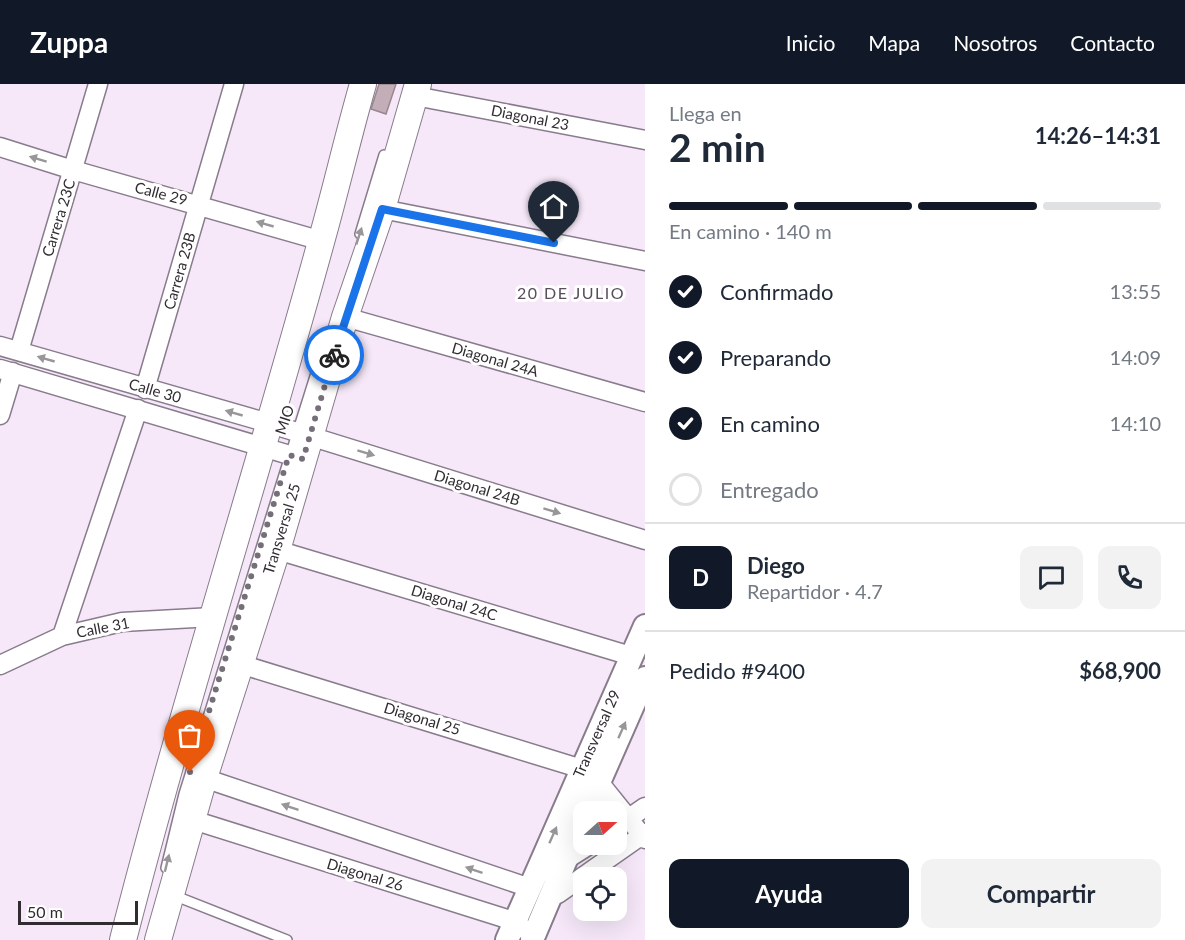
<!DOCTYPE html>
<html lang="es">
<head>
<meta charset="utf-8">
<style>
	:root { --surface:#fff; --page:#f2f2f3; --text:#1f2937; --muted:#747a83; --line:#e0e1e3; --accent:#111827 }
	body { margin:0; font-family:Lato,sans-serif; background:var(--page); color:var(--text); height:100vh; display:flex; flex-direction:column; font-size:22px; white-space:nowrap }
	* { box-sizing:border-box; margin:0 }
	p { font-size:20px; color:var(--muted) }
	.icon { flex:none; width:33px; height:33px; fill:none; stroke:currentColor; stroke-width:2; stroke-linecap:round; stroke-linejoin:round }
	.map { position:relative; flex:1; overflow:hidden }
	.details { display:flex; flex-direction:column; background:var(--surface); width:540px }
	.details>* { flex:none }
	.needle { width:39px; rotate:69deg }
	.fabs { position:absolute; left:573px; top:717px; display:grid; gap:12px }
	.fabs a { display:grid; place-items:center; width:54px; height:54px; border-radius:12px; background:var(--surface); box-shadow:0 6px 24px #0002; font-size:30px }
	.scale { position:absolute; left:18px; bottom:15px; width:120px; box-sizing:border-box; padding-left:6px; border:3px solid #312c32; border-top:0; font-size:16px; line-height:21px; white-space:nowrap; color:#312c32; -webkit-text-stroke:4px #fff; paint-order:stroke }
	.pin { position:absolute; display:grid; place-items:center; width:51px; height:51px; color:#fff; margin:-62px -26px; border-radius:50% 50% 50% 0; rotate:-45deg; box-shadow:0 0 6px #0007 }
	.pin .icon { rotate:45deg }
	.courier { position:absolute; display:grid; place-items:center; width:60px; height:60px; margin:-30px; border:4px solid #1a73e8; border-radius:50%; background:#fff; color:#222; box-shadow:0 2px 8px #0007 }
	.head em { font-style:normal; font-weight:700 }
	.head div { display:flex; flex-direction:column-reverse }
	.head { display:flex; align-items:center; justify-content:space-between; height:102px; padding:0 24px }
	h1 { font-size:39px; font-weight:700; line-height:45px }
	.bar { display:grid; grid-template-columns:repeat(4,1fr); gap:9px 6px; align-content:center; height:72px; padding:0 24px }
	.bar i { height:8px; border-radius:4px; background:var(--line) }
	.bar .active { background:var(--accent) }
	.bar p { grid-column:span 4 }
	.line { display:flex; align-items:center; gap:15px; padding:0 24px; border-top:2px solid var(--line) }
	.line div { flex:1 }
	.round { display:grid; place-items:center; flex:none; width:63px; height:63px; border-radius:12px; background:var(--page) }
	ol { padding:0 24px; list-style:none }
	li { display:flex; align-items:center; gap:18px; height:66px }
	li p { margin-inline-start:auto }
	li .icon { padding:6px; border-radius:50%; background:var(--accent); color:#fff; stroke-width:4 }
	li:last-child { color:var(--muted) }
	li i { width:33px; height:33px; border:3px solid var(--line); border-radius:50% }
	.button { display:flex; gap:12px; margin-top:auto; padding:12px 24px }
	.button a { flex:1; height:69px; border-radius:12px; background:var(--accent); color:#fff; font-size:24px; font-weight:700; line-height:69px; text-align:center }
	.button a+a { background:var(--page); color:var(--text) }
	header { display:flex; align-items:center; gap:36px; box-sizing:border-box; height:84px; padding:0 30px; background:var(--accent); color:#fff }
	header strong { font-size:28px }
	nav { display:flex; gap:33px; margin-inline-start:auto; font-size:21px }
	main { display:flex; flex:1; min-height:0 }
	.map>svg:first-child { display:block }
</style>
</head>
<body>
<header>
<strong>Zuppa</strong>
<nav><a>Inicio</a><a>Mapa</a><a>Nosotros</a><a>Contacto</a></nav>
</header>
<main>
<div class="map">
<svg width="645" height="856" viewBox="0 0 645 856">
	<rect width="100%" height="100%" fill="#f6e8f9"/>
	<path fill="#c3aeb8" stroke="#9a868f" stroke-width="1.5" d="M379 0H396L386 30 371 25Z"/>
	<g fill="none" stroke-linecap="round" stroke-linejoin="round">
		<defs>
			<path id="service" d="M360 150 384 71
				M166 784 184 710 316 289
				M173 811 287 856"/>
			<path id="minor" d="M415 12 645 56
				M0 63 73 86 322 157
				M382 125 645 177
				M345 233 645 318
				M0 262 258 336 645 456
				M19 267 98 0
				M0 285 303 375
				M145 305 234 0
				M0 331 13 288
				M277 466 631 572
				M62 552 138 325
				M240 580 582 685 599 698 645 755
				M0 581 62 552 122 538 213 533
				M204 694 530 804
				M193 736 504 834 526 846
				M616 743 645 723
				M564 777 591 760
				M549 812 558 810 645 749"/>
			<path id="tertiary" d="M586 728 645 594
				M507 856 645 542
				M532 856 584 733"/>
			<path id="secondary" d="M123 856C183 622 257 391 321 158 336 105 348 52 363 0
				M158 856 204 694 277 466 345 233 382 125 418 0"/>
		</defs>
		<use href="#service" stroke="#887c8c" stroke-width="12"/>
		<use href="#minor" stroke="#887c8c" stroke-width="21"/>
		<use href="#tertiary" stroke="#887c8c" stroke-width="26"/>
		<use href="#secondary" stroke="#887c8c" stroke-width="28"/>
		<use href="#service" stroke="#fff" stroke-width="9"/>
		<use href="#minor" stroke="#fff" stroke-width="18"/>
		<use href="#tertiary" stroke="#fff" stroke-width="22"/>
		<use href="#secondary" stroke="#fff" stroke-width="26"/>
	</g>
	<defs><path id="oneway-solid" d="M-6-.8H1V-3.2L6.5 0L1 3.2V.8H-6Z" transform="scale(1.5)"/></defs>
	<g fill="#989698">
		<use href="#oneway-solid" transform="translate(38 75) rotate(-163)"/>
		<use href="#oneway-solid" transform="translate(265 140) rotate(-164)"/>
		<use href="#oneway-solid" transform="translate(359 152) rotate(-72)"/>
		<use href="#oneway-solid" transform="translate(46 275) rotate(-164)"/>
		<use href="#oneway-solid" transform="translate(234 329) rotate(-164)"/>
		<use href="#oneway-solid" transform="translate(366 369) rotate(17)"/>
		<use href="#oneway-solid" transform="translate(552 427) rotate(17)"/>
		<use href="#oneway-solid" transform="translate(622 646) rotate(-66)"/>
		<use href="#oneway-solid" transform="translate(290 723) rotate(-161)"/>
		<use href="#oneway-solid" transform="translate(553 751) rotate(-66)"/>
		<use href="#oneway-solid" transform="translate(167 779) rotate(-76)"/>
		<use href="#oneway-solid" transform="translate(474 786) rotate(-161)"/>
	</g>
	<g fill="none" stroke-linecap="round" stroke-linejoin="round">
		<path stroke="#766e78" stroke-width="6" stroke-dasharray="0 10.8" d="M190 688 289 371 303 375 334 271"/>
		<path stroke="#1a73e8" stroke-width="8" d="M334 271 382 125 554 159"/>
	</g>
	<g text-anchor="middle" stroke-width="6" stroke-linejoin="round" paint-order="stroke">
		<g font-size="15" fill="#312c32" stroke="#fff">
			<text transform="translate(530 34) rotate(11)" y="5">Diagonal 23</text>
			<text transform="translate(161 110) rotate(15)" y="5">Calle 29</text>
			<text transform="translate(59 134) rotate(-73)" y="5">Carrera 23C</text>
			<text transform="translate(180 187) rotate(-74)" y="5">Carrera 23B</text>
			<text transform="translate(495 276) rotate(16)" y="5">Diagonal 24A</text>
			<text transform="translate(155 307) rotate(16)" y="5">Calle 30</text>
			<text transform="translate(285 336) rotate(-72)" y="5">MIO</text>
			<text transform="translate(477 404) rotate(17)" y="5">Diagonal 24B</text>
			<text transform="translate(282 445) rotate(-73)" y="5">Transversal 25</text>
			<text transform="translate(454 519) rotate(17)" y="5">Diagonal 24C</text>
			<text transform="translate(103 544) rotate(-11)" y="5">Calle 31</text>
			<text transform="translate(422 635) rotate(17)" y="5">Diagonal 25</text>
			<text transform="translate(597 650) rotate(-66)" y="5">Transversal 29</text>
			<text transform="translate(365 791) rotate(17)" y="5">Diagonal 26</text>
		</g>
		<g font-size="16" letter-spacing="1.5" fill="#584d5b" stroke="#fff">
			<text x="571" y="215">20 DE JULIO</text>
		</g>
	</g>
</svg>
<div class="fabs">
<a><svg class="needle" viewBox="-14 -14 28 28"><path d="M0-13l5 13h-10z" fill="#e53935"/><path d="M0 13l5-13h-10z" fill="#747a83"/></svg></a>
<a><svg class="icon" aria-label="locate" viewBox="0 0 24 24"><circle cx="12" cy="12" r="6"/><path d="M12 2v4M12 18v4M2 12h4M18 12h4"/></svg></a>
</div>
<div class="scale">50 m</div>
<div class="pin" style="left:190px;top:688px;background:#ea580c"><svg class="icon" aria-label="bag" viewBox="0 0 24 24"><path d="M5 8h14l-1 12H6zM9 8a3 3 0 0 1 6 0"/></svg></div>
<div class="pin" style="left:554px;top:159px;background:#1f2937"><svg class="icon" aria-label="home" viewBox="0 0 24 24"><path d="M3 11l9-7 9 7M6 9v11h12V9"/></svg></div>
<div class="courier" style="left:334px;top:271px"><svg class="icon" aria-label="bike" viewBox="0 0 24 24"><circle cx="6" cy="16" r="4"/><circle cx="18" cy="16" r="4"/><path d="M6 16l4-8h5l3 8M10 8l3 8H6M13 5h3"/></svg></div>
</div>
<section class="details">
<div class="head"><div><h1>2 min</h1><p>Llega en</p></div><em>14:26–14:31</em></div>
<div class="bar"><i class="active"></i><i class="active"></i><i class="active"></i><i></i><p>En camino · 140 m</p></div>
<ol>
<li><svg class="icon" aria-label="check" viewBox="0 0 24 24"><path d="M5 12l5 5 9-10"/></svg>Confirmado<p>13:55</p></li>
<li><svg class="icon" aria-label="check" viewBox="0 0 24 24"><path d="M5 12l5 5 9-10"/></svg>Preparando<p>14:09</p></li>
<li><svg class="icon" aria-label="check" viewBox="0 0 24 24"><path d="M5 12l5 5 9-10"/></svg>En camino<p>14:10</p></li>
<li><i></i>Entregado</li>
</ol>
<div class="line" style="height:108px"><b class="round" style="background:var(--accent);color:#fff">D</b><div><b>Diego</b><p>Repartidor · 4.7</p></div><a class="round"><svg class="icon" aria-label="chat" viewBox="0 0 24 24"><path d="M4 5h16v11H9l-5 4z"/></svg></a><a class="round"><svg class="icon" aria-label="phone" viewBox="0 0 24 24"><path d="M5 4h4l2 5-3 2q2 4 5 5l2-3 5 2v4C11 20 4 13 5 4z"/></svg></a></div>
<div class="line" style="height:78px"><div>Pedido #9400</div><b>$68,900</b></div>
<div class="button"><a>Ayuda</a><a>Compartir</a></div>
</section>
</main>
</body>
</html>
